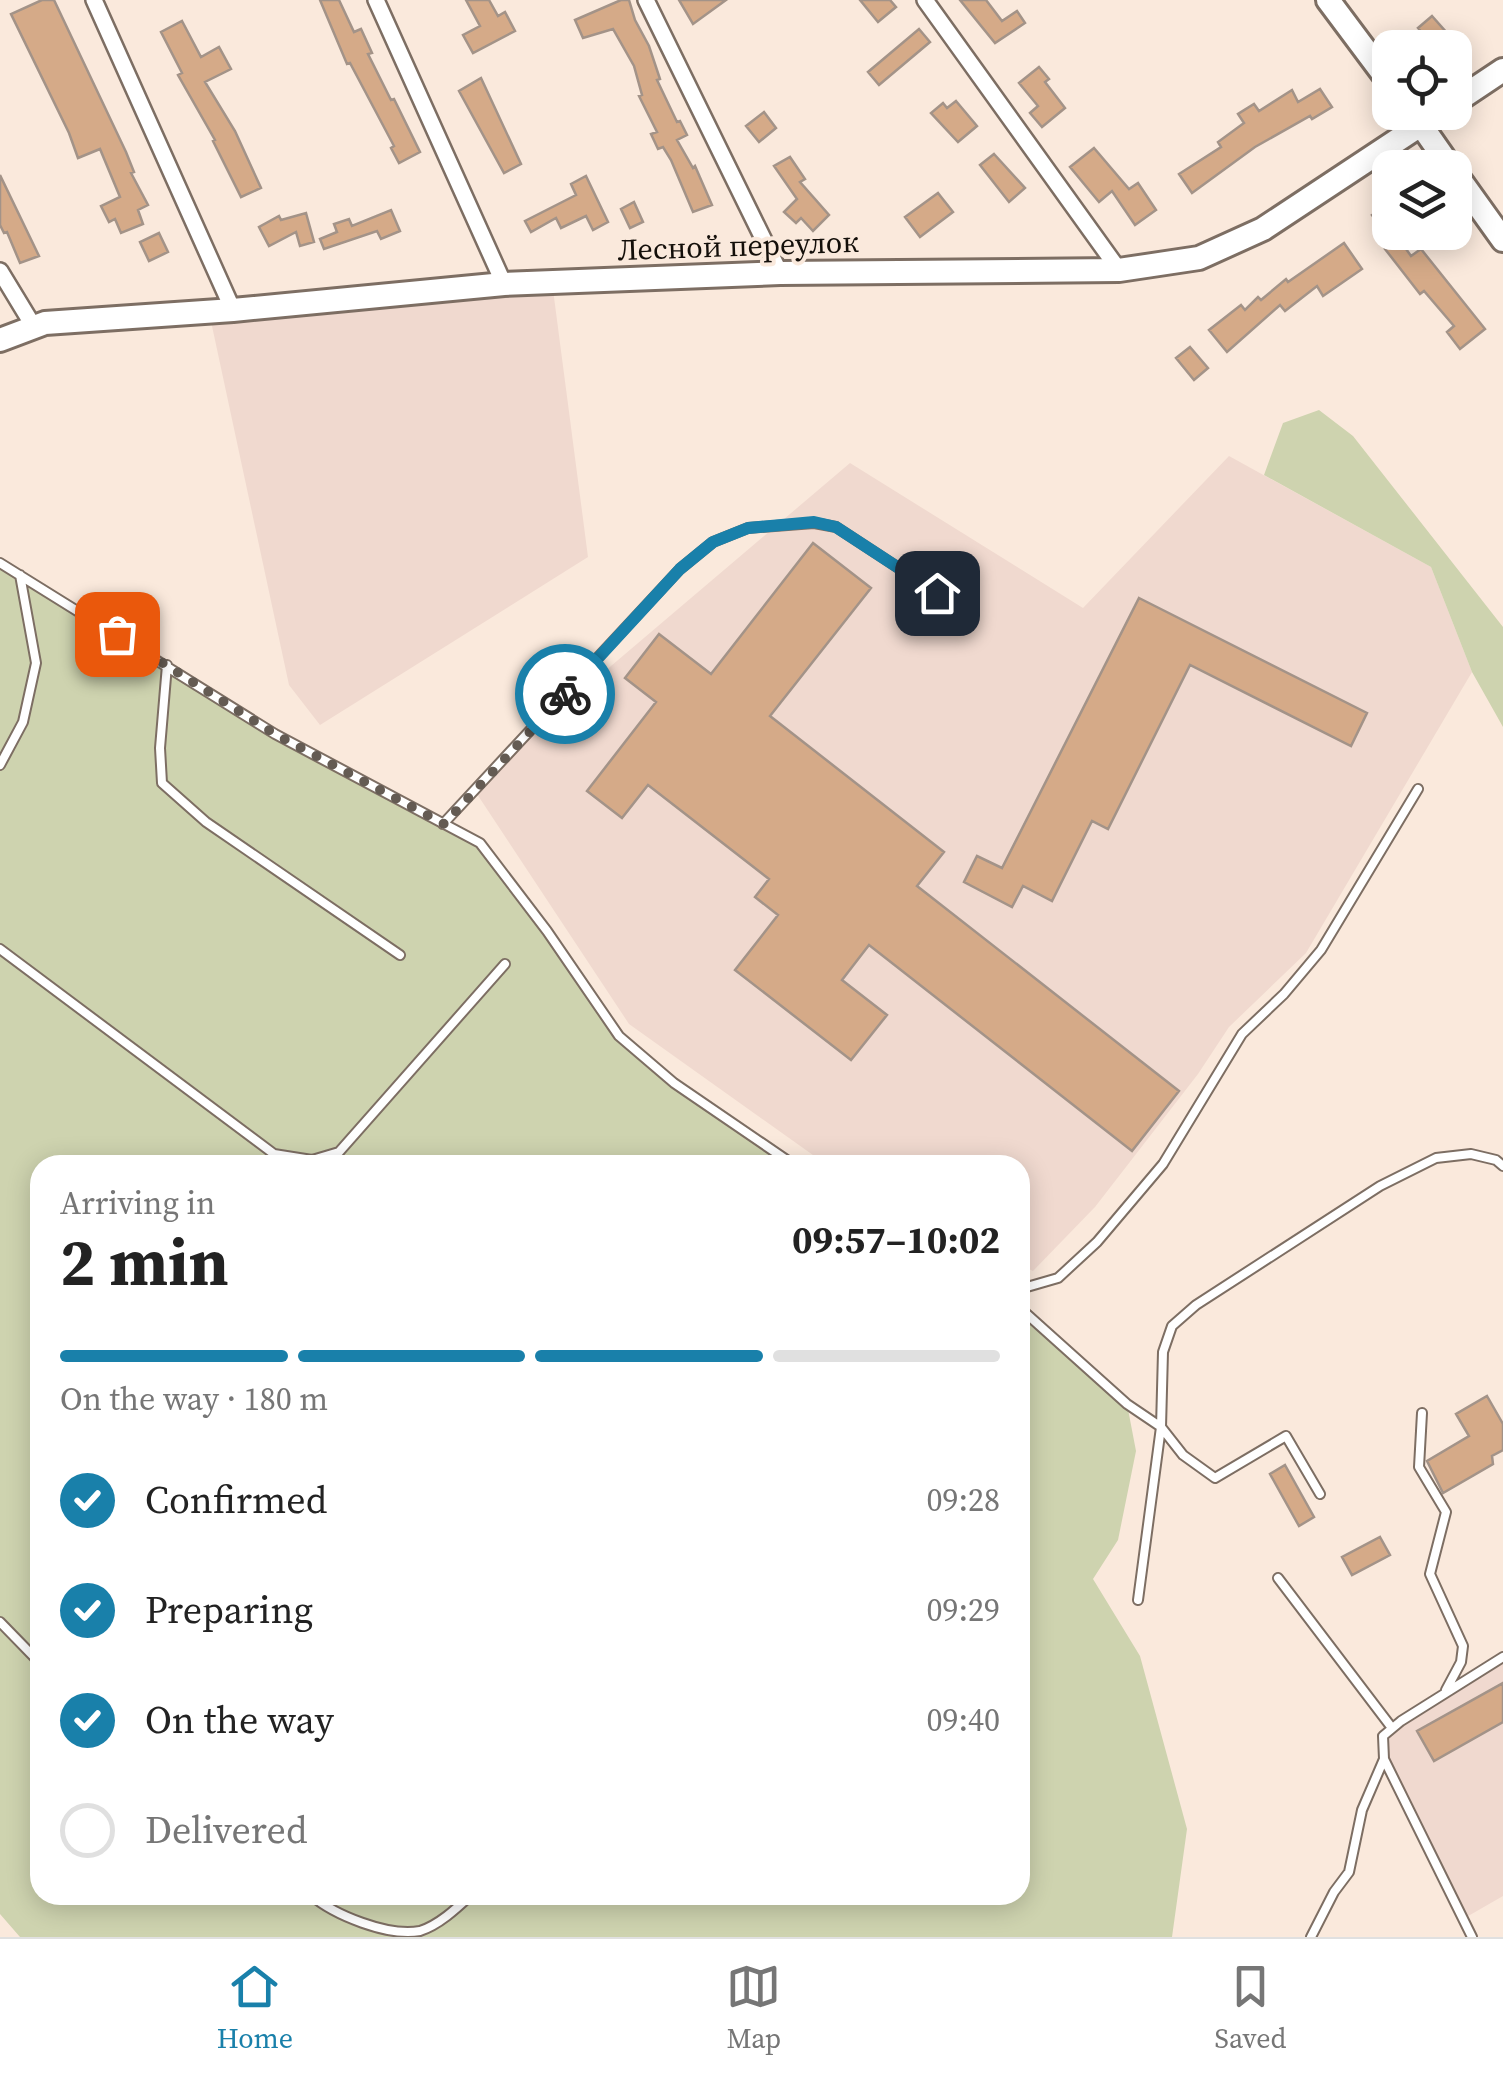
<!DOCTYPE html>
<html lang="en">
<head>
<meta charset="utf-8">
<style>
	:root { --surface:#fff; --page:#f2f2f2; --text:#222; --muted:#767676; --line:#e0e0e0; --accent:#1980aa }
	body { margin:0; font-family:"Source Serif 4",serif; background:var(--page); color:var(--text); height:100vh; display:flex; flex-direction:column; font-size:38px; white-space:nowrap }
	* { box-sizing:border-box; margin:0 }
	p { font-size:32px; color:var(--muted) }
	.icon { flex:none; width:55px; height:55px; fill:none; stroke:currentColor; stroke-width:2; stroke-linecap:round; stroke-linejoin:round }
	.map { position:relative; flex:1; overflow:hidden }
	.sheet { position:absolute; left:30px; top:1155px; width:1000px; height:750px; display:flex; flex-direction:column; background:var(--surface); border-radius:30px; box-shadow:0 5px 25px #0003 }
	.sheet>* { flex:none }
	.buttons { position:absolute; left:1372px; top:30px; display:grid; gap:20px }
	.buttons a { display:grid; place-items:center; width:100px; height:100px; border-radius:20px; background:var(--surface); box-shadow:0 5px 25px #0003; font-size:50px }
	.pin { position:absolute; display:grid; place-items:center; width:85px; height:85px; color:#fff; margin:-42px; border-radius:20px; box-shadow:0 5px 15px #0006 }
	.courier { position:absolute; display:grid; place-items:center; width:100px; height:100px; margin:-50px; border:8px solid #1980aa; border-radius:50%; background:#fff; color:#222; box-shadow:0 2px 12px #0007 }
	.overview em { font-style:normal; font-weight:700 }
	.overview div { display:flex; flex-direction:column-reverse }
	.overview { display:flex; align-items:center; justify-content:space-between; height:170px; padding:0 30px }
	h1 { font-size:65px; font-weight:700; line-height:75px }
	.bar { display:grid; grid-template-columns:repeat(4,1fr); gap:15px 10px; align-content:center; height:120px; padding:0 30px }
	.bar i { height:12px; border-radius:8px; background:var(--line) }
	.bar .selected { background:var(--accent) }
	.bar p { grid-column:span 4 }
	ol { padding:0 30px; list-style:none }
	li { display:flex; align-items:center; gap:30px; height:110px }
	li p { margin-inline-start:auto }
	li .icon { padding:10px; border-radius:50%; background:var(--accent); color:#fff; stroke-width:4 }
	li:last-child { color:var(--muted) }
	li i { width:55px; height:55px; border:5px solid var(--line); border-radius:50% }
	.tab-bar { display:flex; justify-content:space-around; align-items:center; height:140px; border-top:2px solid var(--line); background:var(--surface); font-size:28px; color:var(--muted) }
	.tab-bar a { display:grid; justify-items:center; gap:5px }
	.tab-bar .selected { color:var(--accent) }
	.map>svg:first-child { display:block }
</style>
</head>
<body>
<div class="map">
<svg width="1503" height="1937" viewBox="0 0 1503 1937">
	<rect width="100%" height="100%" fill="#fae9dc"/>
	<path fill="#f0d9cf" d="M552 282 588 557 320 725 289 685 209 312Z
		M1229 456 1431 567 1472 672 1306 953 1229 1027 1198 1074 1095 1207 1033 1271 1020 1265V1165H827L629 1024 471 785 850 463 1083 608Z
		M1503 1657V1896L1463 1919 1384 1759 1383 1736Z"/>
	<path fill="#ced3af" d="M1319 410 1353 436 1503 627V727L1472 672 1431 567 1264 475 1283 423Z
		M0 563 275 734 480 843 619 1036 674 1083 794 1165H40V1895H1020V1308L1127 1404 1136 1451 1118 1540 1093 1579 1140 1656 1187 1829 1172 1937H20L0 1914Z"/>
	<path fill="#d5aa88" stroke="#a39388" stroke-width="2.5" d="M42 0H54L126 152 134 172 131 173 148 205 138 210 143 224 121 233 115 219 109 222 101 206 120 197 100 149 78 158 69 133 11 14Z
		M320 0H339L354 32 361 29 372 53 368 54 391 100 394 99 420 152 399 163 391 148 394 146 350 63 347 64Z
		M466 0H489L498 16 505 12 515 31 473 53 463 35 480 26Z
		M621 0H629L635 20 649 46 660 79 657 80 677 122 680 121 687 135 677 140 693 168 695 166 712 205 693 212 671 160 663 147 658 149 651 134 657 132 639 96 642 95 634 66 613 29 583 38 575 20Z
		M679 0H726L693 24Z
		M860 0H890L896 7 878 22Z
		M960 0H986L1002 21 1017 11 1025 23 995 43Z
		M1432 16 1447 33 1433 46 1418 28Z
		M182 21 201 57 219 47 231 69 205 82 235 131 261 188 241 197 213 141 215 140 178 75 182 73 161 32Z
		M919 29 930 42 879 85 868 72Z
		M1039 67 1049 79 1045 82 1065 108 1042 127 1030 113 1038 106 1019 83Z
		M481 78 521 164 504 173 459 91Z
		M1320 89 1332 107 1312 119 1310 116 1255 147 1192 193 1179 174 1221 147 1218 142 1244 123 1238 114 1254 104 1259 111 1292 90 1298 102Z
		M956 101 977 126 958 142 931 113 943 103 947 108Z
		M764 112 776 128 759 142 746 126Z
		M1094 148 1129 189 1138 183 1156 210 1135 225 1112 191 1099 202 1070 167Z
		M994 154 1025 188 1009 202 980 165Z
		M790 157 805 179 800 182 829 215 813 231 801 218 796 223 784 212 797 199 774 166Z
		M0 175 39 256 20 263 7 232 4 233 0 225Z
		M586 176 608 222 593 230 586 216 561 228 556 218 531 232 525 221 576 195 571 184Z
		M938 193 953 212 920 237 905 217Z
		M634 202 643 222 630 228 621 209Z
		M1390 203V240L1372 215Z
		M391 210 400 231 381 239 377 231 324 249 320 239 337 232 334 224 349 219 352 226Z
		M306 213 314 242 300 246 296 232 269 246 259 227 279 216 281 220Z
		M159 233 168 252 149 261 140 242Z
		M1399 239 1411 256 1421 249 1485 329 1460 349 1447 332 1454 326 1424 291 1420 294 1385 249Z
		M1344 243 1362 269 1323 296 1317 286 1285 311 1280 305 1227 352 1209 330 1241 305 1245 310 1258 297 1261 300 1286 279 1288 282Z
		M1190 347 1208 368 1194 380 1176 358Z
		M813 543 871 588 770 716 944 852 917 886 1179 1091 1132 1151 869 945 842 980 887 1015 851 1060 735 970 778 915 755 897 769 879 648 785 622 818 587 791 656 702 625 678 659 634 711 674Z
		M1139 598 1367 713 1351 746 1190 665 1108 829 1092 821 1052 901 1023 886 1012 907 964 882 977 856 1002 868Z
		M1487 1396 1503 1424V1450L1492 1456 1493 1464 1443 1493 1427 1461 1469 1436 1456 1414Z
		M1285 1465 1314 1517 1299 1526 1270 1474Z
		M1380 1537 1390 1555 1352 1575 1342 1557Z
		M1503 1683V1722L1434 1761 1417 1731Z"/>
	<g fill="none" stroke-linecap="round" stroke-linejoin="round">
		<defs>
			<path id="lane" d="M0 563 275 734 480 843 547 931 619 1036 674 1083 794 1165
				M167 665 160 748 162 783 206 822 400 955
				M0 765 23 722 36 663 20 575
				M443 824 680 569 713 542 748 528 814 523 836 527 937 593
				M0 949 274 1154 312 1160 339 1152 505 964
				M142 1164 143 1165
				M1020 1289 1058 1278 1097 1242 1163 1164 1242 1034 1284 994 1321 950 1418 789
				M1020 1308 1127 1404 1161 1427 1138 1600
				M1422 1413 1419 1467 1446 1512 1430 1574 1463 1646 1461 1662 1446 1690
				M1320 1494 1286 1436 1215 1478 1183 1455 1161 1427 1163 1352 1172 1326 1196 1305 1380 1186 1436 1158 1471 1154 1496 1160 1503 1166
				M1278 1578 1392 1728
				M0 1622 40 1663
				M311 1895C334 1915 388 1937 420 1931 439 1925 457 1908 471 1895
				M1311 1937 1334 1892 1349 1872 1362 1810 1384 1759
				M1472 1937 1384 1759 1383 1736 1401 1721 1503 1657"/>
			<path id="street" d="M94 0 233 310
				M376 0 504 284
				M646 0 780 273
				M925 0 1119 270
				M0 271 34 327"/>
			<path id="secondary" d="M1328 0 1390 83
				M1455 102 1503 70
				M1414 115 1451 168
				M1455 173 1503 240
				M0 340 45 323 233 310 504 284 780 273 1119 270 1199 258 1263 229 1440 112"/>
		</defs>
		<use href="#lane" stroke="#7d6e63" stroke-width="12"/>
		<use href="#street" stroke="#7d6e63" stroke-width="20"/>
		<use href="#secondary" stroke="#7d6e63" stroke-width="28"/>
		<use href="#lane" stroke="#fff" stroke-width="8"/>
		<use href="#street" stroke="#fff" stroke-width="15"/>
		<use href="#secondary" stroke="#fff" stroke-width="22"/>
	</g>
	<g fill="none" stroke-linecap="round" stroke-linejoin="round">
		<path stroke="#645b53" stroke-width="10" stroke-dasharray="0 18" d="M117 634 275 734 444 824 565 694"/>
		<path stroke="#1980aa" stroke-width="12" d="M565 694 680 569 713 542 748 528 814 522 836 527 937 593"/>
	</g>
	<g text-anchor="middle" stroke-width="8" stroke-linejoin="round" paint-order="stroke">
		<g font-size="30" fill="#130e09" stroke="#fae9dc">
			<text transform="translate(738 246) rotate(-2)" y="10">Лесной переулок</text>
		</g>
	</g>
</svg>
<div class="buttons">
<a><svg class="icon" aria-label="locate" viewBox="0 0 24 24"><circle cx="12" cy="12" r="6"/><path d="M12 2v4M12 18v4M2 12h4M18 12h4"/></svg></a>
<a><svg class="icon" aria-label="layers" viewBox="0 0 24 24"><path d="M12 4l9 5-9 5-9-5zM3 14l9 5 9-5"/></svg></a>
</div>
<div class="pin" style="left:117px;top:634px;background:#ea580c"><svg class="icon" aria-label="bag" viewBox="0 0 24 24"><path d="M5 8h14l-1 12H6zM9 8a3 3 0 0 1 6 0"/></svg></div>
<div class="pin" style="left:937px;top:593px;background:#1f2937"><svg class="icon" aria-label="home" viewBox="0 0 24 24"><path d="M3 11l9-7 9 7M6 9v11h12V9"/></svg></div>
<div class="courier" style="left:565px;top:694px"><svg class="icon" aria-label="bike" viewBox="0 0 24 24"><circle cx="6" cy="16" r="4"/><circle cx="18" cy="16" r="4"/><path d="M6 16l4-8h5l3 8M10 8l3 8H6M13 5h3"/></svg></div>
<section class="sheet">
<div class="overview"><div><h1>2 min</h1><p>Arriving in</p></div><em>09:57–10:02</em></div>
<div class="bar"><i class="selected"></i><i class="selected"></i><i class="selected"></i><i></i><p>On the way · 180 m</p></div>
<ol>
<li><svg class="icon" aria-label="check" viewBox="0 0 24 24"><path d="M5 12l5 5 9-10"/></svg>Confirmed<p>09:28</p></li>
<li><svg class="icon" aria-label="check" viewBox="0 0 24 24"><path d="M5 12l5 5 9-10"/></svg>Preparing<p>09:29</p></li>
<li><svg class="icon" aria-label="check" viewBox="0 0 24 24"><path d="M5 12l5 5 9-10"/></svg>On the way<p>09:40</p></li>
<li><i></i>Delivered</li>
</ol>
</section>
</div>
<nav class="tab-bar">
<a class="selected"><svg class="icon" aria-label="home" viewBox="0 0 24 24"><path d="M3 11l9-7 9 7M6 9v11h12V9"/></svg>Home</a>
<a><svg class="icon" aria-label="map" viewBox="0 0 24 24"><path d="M3 6l6-2 6 2 6-2v14l-6 2-6-2-6 2zM9 4v14M15 6v14"/></svg>Map</a>
<a><svg class="icon" aria-label="saved" viewBox="0 0 24 24"><path d="M7 4h10v16l-5-4-5 4z"/></svg>Saved</a>
</nav>
</body>
</html>
